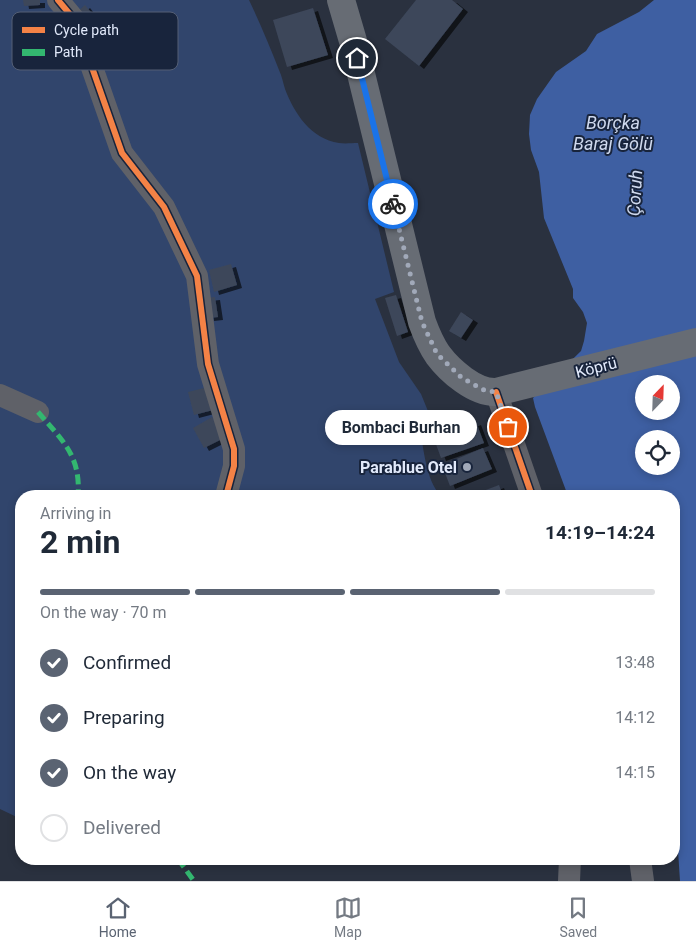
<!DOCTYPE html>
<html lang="en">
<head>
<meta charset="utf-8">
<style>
	:root { --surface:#fff; --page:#f6f6f7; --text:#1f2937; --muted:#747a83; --line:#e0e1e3; --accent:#5a6372 }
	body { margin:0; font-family:Roboto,sans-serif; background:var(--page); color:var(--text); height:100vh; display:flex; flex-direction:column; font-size:19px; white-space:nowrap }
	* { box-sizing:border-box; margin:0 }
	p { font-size:16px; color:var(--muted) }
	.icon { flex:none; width:28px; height:28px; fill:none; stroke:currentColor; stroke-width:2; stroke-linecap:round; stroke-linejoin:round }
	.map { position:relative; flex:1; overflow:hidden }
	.panel { position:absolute; left:15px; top:490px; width:665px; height:375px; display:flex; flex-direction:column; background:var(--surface); border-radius:20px; box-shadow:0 2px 8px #0003 }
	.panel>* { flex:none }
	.needle { width:32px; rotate:23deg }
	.buttons { position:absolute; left:635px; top:375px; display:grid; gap:10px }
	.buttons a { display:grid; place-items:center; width:45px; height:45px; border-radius:50%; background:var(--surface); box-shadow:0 2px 8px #0003; font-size:25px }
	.pin { position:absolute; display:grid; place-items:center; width:42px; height:42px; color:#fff; margin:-21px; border:2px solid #fff; border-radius:50%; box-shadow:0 1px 5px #0007 }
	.courier { position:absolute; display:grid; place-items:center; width:50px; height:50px; margin:-25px; border:4px solid #1a73e8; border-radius:50%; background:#fff; color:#222; box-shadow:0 1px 6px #0007 }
	.bubble { position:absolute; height:35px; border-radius:18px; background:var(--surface); box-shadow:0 2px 8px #0003; font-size:16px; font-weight:700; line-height:35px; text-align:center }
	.head em { font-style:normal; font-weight:700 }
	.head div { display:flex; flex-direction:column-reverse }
	.head { display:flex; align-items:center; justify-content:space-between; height:85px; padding:0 25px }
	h1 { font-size:32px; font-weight:700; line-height:38px }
	.bar { display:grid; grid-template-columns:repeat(4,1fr); gap:8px 5px; align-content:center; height:60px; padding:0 25px }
	.bar i { height:6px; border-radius:4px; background:var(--line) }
	.bar .active { background:var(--accent) }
	.bar p { grid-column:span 4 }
	ol { padding:0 25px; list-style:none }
	li { display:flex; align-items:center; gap:15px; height:55px }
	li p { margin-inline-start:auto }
	li .icon { padding:5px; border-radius:50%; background:var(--accent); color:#fff; stroke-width:4 }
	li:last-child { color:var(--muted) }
	li i { width:28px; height:28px; border:2px solid var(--line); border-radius:50% }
	.tab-bar { display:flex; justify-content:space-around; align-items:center; height:70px; border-top:1px solid var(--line); background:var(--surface); font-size:14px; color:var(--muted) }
	.tab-bar a { display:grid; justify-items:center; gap:2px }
	.tab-bar .active { color:var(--accent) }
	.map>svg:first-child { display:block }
</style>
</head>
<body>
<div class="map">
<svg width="696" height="881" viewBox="0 0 696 881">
	<defs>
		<filter id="shadow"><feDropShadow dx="5" dy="3" stdDeviation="0" flood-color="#0009"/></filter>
	</defs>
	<rect width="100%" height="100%" fill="#2a313f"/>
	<path fill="#31456c" d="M0 0H249C260 23 270 47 279 70 282 76 283 83 285 89 294 113 311 139 339 143 345 144 352 143 358 143L394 292 375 299 399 362 421 394 430 416 419 421C423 443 425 480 441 496H21V819L0 809Z"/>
	<path fill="#3e5fa2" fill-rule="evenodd" d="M654 0H696V881H680L677 835 674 824V496H568L535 407 533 398 581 351 584 341 587 323 583 312 573 298V289L544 218 539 172 531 150 529 134 530 115 537 99 556 72 586 51 597 34 639 12ZM644 384H671V411H644ZM644 439H671V466H644Z"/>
	<path fill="#3d475a" filter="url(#shadow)" d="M23 0H40V5L24 6Z
		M416 0H452L463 9 419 66 385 39Z
		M85 5 94 16 85 24 76 13Z
		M313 8 328 55 287 67 273 20Z
		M40 11 58 21 49 37 31 27Z
		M231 264 237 285 214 292 209 270Z
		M396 295 408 332 397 336 385 298Z
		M215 297 218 317 209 318 206 298Z
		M461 312 473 320 461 338 449 331Z
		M208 387 213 410 194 415 188 392Z
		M212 417 224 438 204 448 193 428Z
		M451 417 453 421 466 417 469 425 476 422 484 443 441 458 429 425Z
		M483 448 492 469 450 486 442 465Z
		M499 485 503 496H470Z"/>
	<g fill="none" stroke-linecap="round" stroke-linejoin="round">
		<path stroke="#5f6168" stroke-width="22" d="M58 0 73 18 81 36 122 153 164 207 197 276 208 364 234 449V466L226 496
			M496 392 532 496
			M0 395 38 412
			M640 859 643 881
			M569 881 570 859"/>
		<path stroke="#676c74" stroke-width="28" d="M341 0 353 41 422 322C426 333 431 345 438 355 450 371 475 393 496 392L696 342"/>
		<path stroke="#33b770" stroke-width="5" stroke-dasharray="10 5" stroke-linecap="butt" d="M38 412C63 441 81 456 78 496
			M178 859 194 881"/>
		<defs>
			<path id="cycleway" d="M58 0 73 18 81 36 122 153 164 207 197 276 208 364 234 449V466L226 496
				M496 392 532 496"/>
		</defs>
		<use href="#cycleway" stroke="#18243c" stroke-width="9"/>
		<use href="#cycleway" stroke="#f48246" stroke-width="6"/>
	</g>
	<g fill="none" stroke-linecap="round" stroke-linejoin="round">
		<path stroke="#a1a9b9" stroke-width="5" stroke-dasharray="0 9" d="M393 204 422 322 437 354 462 378 486 391 496 392 508 427"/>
		<path stroke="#1a73e8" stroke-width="6" d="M357 58 393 204"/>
	</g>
	<circle fill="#a1a9b9" stroke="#18243c" stroke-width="2" cx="467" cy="467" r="5"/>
	<g text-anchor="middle" stroke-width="4" stroke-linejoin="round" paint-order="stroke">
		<g font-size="16" fill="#e1e9fa" stroke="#18243c">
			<text transform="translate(596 367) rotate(-14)" y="6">Köprü</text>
		</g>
		<g font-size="16" font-weight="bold" fill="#e1e9fa" stroke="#18243c" text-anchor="end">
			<text x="457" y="473">Parablue Otel</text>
		</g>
		<g font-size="18" font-style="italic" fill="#cfd9ee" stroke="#18243c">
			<text x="613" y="129">Borçka<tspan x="613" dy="21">Baraj Gölü</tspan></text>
			<text transform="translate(635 193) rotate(-87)" y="6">Çoruh</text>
		</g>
	</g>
	<rect x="12" y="12" width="166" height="58" rx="8" fill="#18243c" stroke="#545f75" stroke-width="1"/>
	<rect x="22" y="27" width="23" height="6" fill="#f48246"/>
	<rect x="22" y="49" width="23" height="7" fill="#33b770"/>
	<g font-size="14" fill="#e1e9fa">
		<text x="54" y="35">Cycle path</text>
		<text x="54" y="57">Path</text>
	</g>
</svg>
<div class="buttons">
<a><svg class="needle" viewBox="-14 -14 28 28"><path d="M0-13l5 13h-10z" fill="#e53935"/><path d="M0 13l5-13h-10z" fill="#747a83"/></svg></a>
<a><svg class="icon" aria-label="locate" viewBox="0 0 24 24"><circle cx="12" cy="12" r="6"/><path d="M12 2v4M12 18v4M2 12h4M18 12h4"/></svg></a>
</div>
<div class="pin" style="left:508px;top:427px;background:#ea580c"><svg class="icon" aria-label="bag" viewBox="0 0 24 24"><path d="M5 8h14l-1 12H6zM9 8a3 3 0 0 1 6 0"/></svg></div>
<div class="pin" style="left:357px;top:58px;background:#1f2937"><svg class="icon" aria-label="home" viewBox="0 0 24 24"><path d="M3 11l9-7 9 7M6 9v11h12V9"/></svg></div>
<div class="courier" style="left:393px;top:204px"><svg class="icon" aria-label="bike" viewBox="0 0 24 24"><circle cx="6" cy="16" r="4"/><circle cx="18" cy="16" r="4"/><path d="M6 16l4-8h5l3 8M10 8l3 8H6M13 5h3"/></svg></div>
<div class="bubble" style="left:325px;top:410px;width:152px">Bombaci Burhan</div>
<section class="panel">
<div class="head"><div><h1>2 min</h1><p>Arriving in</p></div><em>14:19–14:24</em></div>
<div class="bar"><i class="active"></i><i class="active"></i><i class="active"></i><i></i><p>On the way · 70 m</p></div>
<ol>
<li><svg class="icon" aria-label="check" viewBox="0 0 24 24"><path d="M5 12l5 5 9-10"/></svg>Confirmed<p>13:48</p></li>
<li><svg class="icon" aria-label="check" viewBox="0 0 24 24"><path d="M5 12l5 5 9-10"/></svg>Preparing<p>14:12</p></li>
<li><svg class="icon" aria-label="check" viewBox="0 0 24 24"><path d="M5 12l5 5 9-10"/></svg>On the way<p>14:15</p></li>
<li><i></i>Delivered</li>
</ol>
</section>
</div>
<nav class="tab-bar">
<a class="active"><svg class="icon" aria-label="home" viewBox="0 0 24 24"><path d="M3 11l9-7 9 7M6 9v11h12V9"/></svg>Home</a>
<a><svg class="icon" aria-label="map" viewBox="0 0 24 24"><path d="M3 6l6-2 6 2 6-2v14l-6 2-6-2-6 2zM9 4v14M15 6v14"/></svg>Map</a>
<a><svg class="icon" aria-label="saved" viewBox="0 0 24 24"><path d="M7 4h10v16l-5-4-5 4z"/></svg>Saved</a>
</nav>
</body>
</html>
